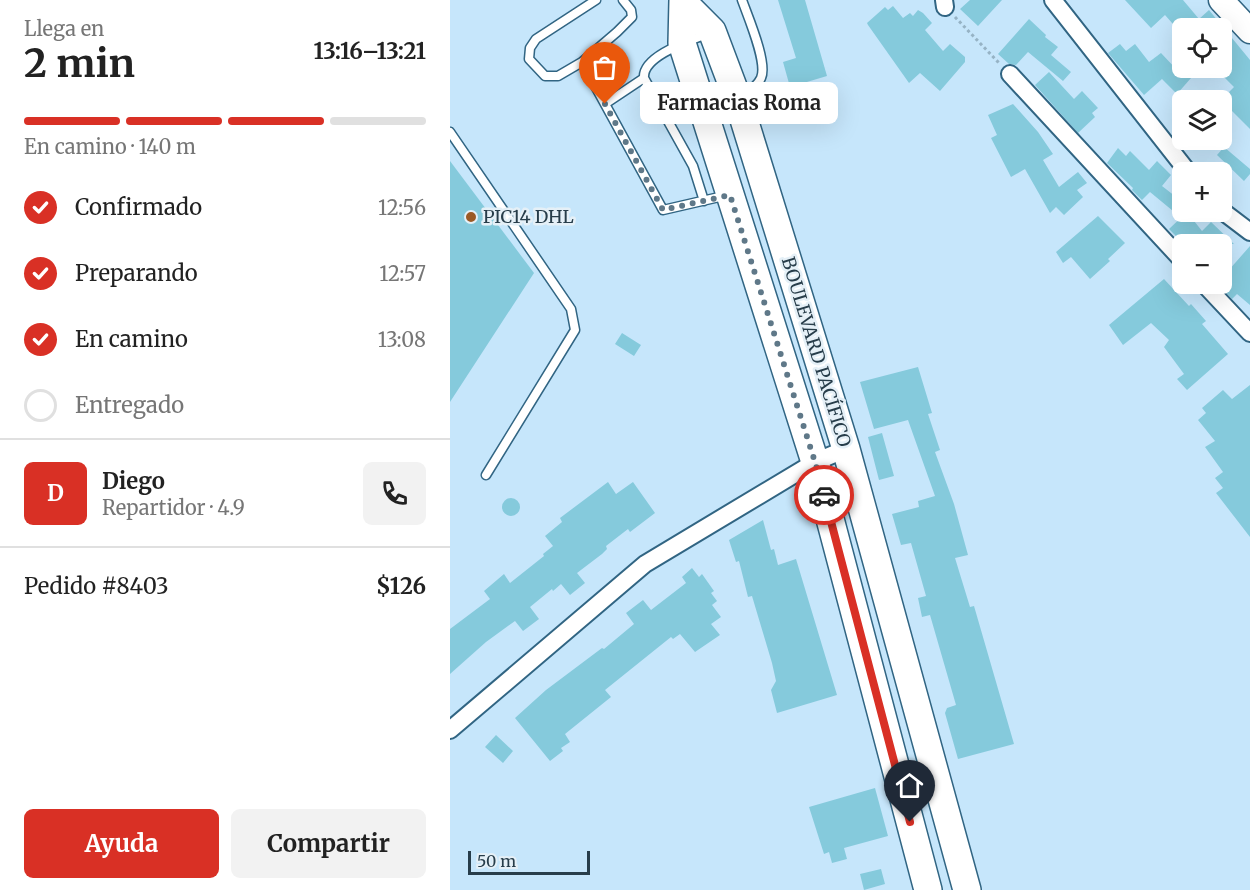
<!DOCTYPE html>
<html lang="es">
<head>
<meta charset="utf-8">
<style>
	:root { --surface:#fff; --page:#f2f2f2; --text:#222; --muted:#767676; --line:#e0e0e0; --accent:#d93025 }
	body { margin:0; font-family:Merriweather,serif; background:var(--page); color:var(--text); height:100vh; display:flex; flex-direction:column; font-size:22px; white-space:nowrap }
	* { box-sizing:border-box; margin:0 }
	p { font-size:20px; color:var(--muted) }
	.icon { flex:none; width:33px; height:33px; fill:none; stroke:currentColor; stroke-width:2; stroke-linecap:round; stroke-linejoin:round }
	.map { position:relative; flex:1; overflow:hidden }
	.panel { display:flex; flex-direction:column; background:var(--surface); width:450px }
	.panel>* { flex:none }
	.tools { position:absolute; left:722px; top:18px; display:grid; gap:12px }
	.tools a { display:grid; place-items:center; width:60px; height:60px; border-radius:9px; background:var(--surface); box-shadow:0 6px 24px #0002; font-size:30px }
	.scale { position:absolute; left:18px; bottom:15px; width:122px; box-sizing:border-box; padding-left:6px; border:3px solid #273d4a; border-top:0; font-size:16px; line-height:21px; white-space:nowrap; color:#273d4a; -webkit-text-stroke:4px #e5f0f7; paint-order:stroke }
	.pin { position:absolute; display:grid; place-items:center; width:51px; height:51px; color:#fff; margin:-62px -26px; border-radius:50% 50% 50% 0; rotate:-45deg; box-shadow:0 0 6px #0007 }
	.pin .icon { rotate:45deg }
	.courier { position:absolute; display:grid; place-items:center; width:60px; height:60px; margin:-30px; border:4px solid #d93025; border-radius:50%; background:#fff; color:#222; box-shadow:0 2px 8px #0007 }
	.bubble { position:absolute; height:42px; border-radius:9px; background:var(--surface); box-shadow:0 6px 24px #0002; font-size:20px; font-weight:700; line-height:42px; text-align:center }
	.headline em { font-style:normal; font-weight:700 }
	.headline div { display:flex; flex-direction:column-reverse }
	.headline { display:flex; align-items:center; justify-content:space-between; height:102px; padding:0 24px }
	h1 { font-size:39px; font-weight:700; line-height:45px }
	.bar { display:grid; grid-template-columns:repeat(4,1fr); gap:9px 6px; align-content:center; height:72px; padding:0 24px }
	.bar i { height:8px; border-radius:4px; background:var(--line) }
	.bar .on { background:var(--accent) }
	.bar p { grid-column:span 4 }
	.line { display:flex; align-items:center; gap:15px; padding:0 24px; border-top:2px solid var(--line) }
	.line div { flex:1 }
	.round { display:grid; place-items:center; flex:none; width:63px; height:63px; border-radius:9px; background:var(--page) }
	ol { padding:0 24px; list-style:none }
	li { display:flex; align-items:center; gap:18px; height:66px }
	li p { margin-inline-start:auto }
	li .icon { padding:6px; border-radius:50%; background:var(--accent); color:#fff; stroke-width:4 }
	li:last-child { color:var(--muted) }
	li i { width:33px; height:33px; border:3px solid var(--line); border-radius:50% }
	.cta { display:flex; gap:12px; margin-top:auto; padding:12px 24px }
	.cta a { flex:1; height:69px; border-radius:9px; background:var(--accent); color:#fff; font-size:24px; font-weight:700; line-height:69px; text-align:center }
	.cta a+a { background:var(--page); color:var(--text) }
	main { display:flex; flex:1; min-height:0 }
	.map>svg:first-child { display:block }
</style>
</head>
<body>
<main>
<section class="panel">
<div class="headline"><div><h1>2 min</h1><p>Llega en</p></div><em>13:16–13:21</em></div>
<div class="bar"><i class="on"></i><i class="on"></i><i class="on"></i><i></i><p>En camino · 140 m</p></div>
<ol>
<li><svg class="icon" aria-label="check" viewBox="0 0 24 24"><path d="M5 12l5 5 9-10"/></svg>Confirmado<p>12:56</p></li>
<li><svg class="icon" aria-label="check" viewBox="0 0 24 24"><path d="M5 12l5 5 9-10"/></svg>Preparando<p>12:57</p></li>
<li><svg class="icon" aria-label="check" viewBox="0 0 24 24"><path d="M5 12l5 5 9-10"/></svg>En camino<p>13:08</p></li>
<li><i></i>Entregado</li>
</ol>
<div class="line" style="height:108px"><b class="round" style="background:var(--accent);color:#fff">D</b><div><b>Diego</b><p>Repartidor · 4.9</p></div><a class="round"><svg class="icon" aria-label="phone" viewBox="0 0 24 24"><path d="M5 4h4l2 5-3 2q2 4 5 5l2-3 5 2v4C11 20 4 13 5 4z"/></svg></a></div>
<div class="line" style="height:78px"><div>Pedido #8403</div><b>$126</b></div>
<div class="cta"><a>Ayuda</a><a>Compartir</a></div>
</section>
<div class="map">
<svg width="800" height="890" viewBox="0 0 800 890">
	<rect width="100%" height="100%" fill="#c6e6fb"/>
	<path fill="#85cadc" d="M328 0H355L377 76 340 87 333 62 346 58Z
		M520 0H552L528 26 510 9Z
		M675 0H733L749 19 759 10 800 60V129L771 100 784 87 771 74V28H732L730 32 715 15 701 28Z
		M443 6 453 18 460 13 463 16 468 10 473 13 482 23 475 30 493 51 500 44 515 57V62L490 91 470 73 459 83 418 25 417 23 435 7 438 10Z
		M579 19 596 35 595 37 608 47 601 55 621 72 613 81 578 52 566 65 559 64 548 54Z
		M670 44 676 51 685 44 699 62 711 53 728 71 731 69 741 78 727 94 712 79 694 95 658 53Z
		M599 72 624 99 632 91 648 108 642 113 645 117 628 133 585 85Z
		M563 104 588 132 603 154 593 160 609 187 628 172 637 183 627 190 633 197 614 215 606 207 600 213 575 169 561 177 541 138 547 135 538 115Z
		M774 147 800 169V174L794 181 767 155Z
		M668 148 676 156 680 151 699 170 707 161 721 175 712 186 730 200 723 211 700 192 692 200 682 190 683 188 657 163Z
		M0 161 84 273 0 402Z
		M737 212 752 231 761 222 784 244H734L719 229Z
		M648 216 675 243 658 259 660 261 640 279 621 257 613 263 606 252Z
		M800 246V305L787 294 782 299 768 284H771V279Z
		M714 279 739 306 741 304 756 321 752 324 778 354 737 390 727 379 734 374 714 347 719 340 701 323 673 345 659 325Z
		M172 333 191 345 184 356 165 344Z
		M468 367 482 413 478 414 490 450 485 452 504 504 518 555 505 558 520 607 524 606 564 744 508 759 495 713 497 708 506 705 480 615 472 617 468 598 476 596 461 543 451 545 442 514 469 507 468 501 485 496 458 420 424 429 410 382Z
		M800 385V537L766 493 773 488 765 478 773 472 755 447 765 441 748 420 756 413 752 408 773 390 782 399Z
		M432 433 444 476 429 480 418 437Z
		M158 482 166 494 183 482 205 513 180 532 178 529 156 546 157 549 152 554 127 573 135 583 120 595 111 584 103 591 102 589 80 607 89 619 73 631 65 621 36 642 0 674V629L40 599 34 591 54 574 60 583 94 556 93 554 103 546 95 536 112 522 110 518Z
		M52 507a9 9 0 1 1 18 0a9 9 0 1 1-18 0Z
		M313 520 321 550 324 549 328 565 346 559 387 695 327 713 321 690 326 681 322 663 302 596 298 597 289 561 286 562 279 540Z
		M242 568 249 577 252 574 264 591 261 593 267 601 262 605 271 617 261 624 270 635 245 652 230 634 223 639 221 637 155 690 161 697 115 734 120 742 111 748 113 751 100 761 65 718 96 690 152 648 154 649 184 624 176 613 193 600 201 610 236 583 232 577Z
		M46 735 63 751 53 763 35 747Z
		M425 788 438 836 394 848 397 859 382 863 379 852 374 854 359 807Z
		M431 869 435 884 414 890 410 874Z"/>
	<g fill="none" stroke-linecap="round" stroke-linejoin="round">
		<defs>
			<path id="lane" d="M146 0 86 39 80 48 79 59 95 76H108L132 62 213 210 278 195
				M132 62 167 32 182 17 181 10 173 0
				M290 98C297 93 307 87 311 78 318 63 298 17 292 0
				M155 104 194 78
				M0 132 121 309 125 330 36 475
				M254 201 243 166 194 78C192 56 239 41 257 34"/>
			<path id="street" d="M494 0 495 7
				M603 0 738 172
				M560 74 732 260
				M771 210 800 232
				M754 284 800 333
				M0 730 195 564 365 462 396 449"/>
			<path id="secondary" d="M771 0 800 31"/>
			<path id="primary" d="M233 0 232 43 365 462 478 890
				M233 2 262 31 288 100 396 449 517 890"/>
		</defs>
		<use href="#lane" stroke="#316583" stroke-width="11"/>
		<use href="#street" stroke="#316583" stroke-width="20"/>
		<use href="#secondary" stroke="#316583" stroke-width="27"/>
		<use href="#primary" stroke="#316583" stroke-width="30"/>
		<path stroke="#96b3c5" stroke-width="3" stroke-dasharray="3 3" stroke-linecap="butt" d="M505 17 550 64"/>
		<use href="#lane" stroke="#fff" stroke-width="8"/>
		<use href="#street" stroke="#fff" stroke-width="16"/>
		<use href="#secondary" stroke="#fff" stroke-width="24"/>
		<use href="#primary" stroke="#fff" stroke-width="27"/>
	</g>
	<g fill="none" stroke-linecap="round" stroke-linejoin="round">
		<path stroke="#5f7888" stroke-width="6" stroke-dasharray="0 10.8" d="M155 104 213 210 280 195 365 462 374 495"/>
		<path stroke="#d93025" stroke-width="8" d="M374 495 460 822"/>
	</g>
	<circle fill="#9b5a25" stroke="#e5f0f7" stroke-width="2" cx="21" cy="217" r="6"/>
	<g text-anchor="middle" stroke-width="5" stroke-linejoin="round" paint-order="stroke">
		<g font-size="18" fill="#273d4a" stroke="#e5f0f7" text-anchor="start">
			<text x="33" y="223">PIC14 DHL</text>
		</g>
		<g font-size="18" fill="#273d4a" stroke="#e5f0f7">
			<text transform="translate(366 352) rotate(73)" y="6">BOULEVARD PACÍFICO</text>
		</g>
	</g>
</svg>
<div class="tools">
<a><svg class="icon" aria-label="locate" viewBox="0 0 24 24"><circle cx="12" cy="12" r="6"/><path d="M12 2v4M12 18v4M2 12h4M18 12h4"/></svg></a>
<a><svg class="icon" aria-label="layers" viewBox="0 0 24 24"><path d="M12 4l9 5-9 5-9-5zM3 14l9 5 9-5"/></svg></a>
<a>+</a>
<a>−</a>
</div>
<div class="scale">50 m</div>
<div class="pin" style="left:155px;top:104px;background:#ea580c"><svg class="icon" aria-label="bag" viewBox="0 0 24 24"><path d="M5 8h14l-1 12H6zM9 8a3 3 0 0 1 6 0"/></svg></div>
<div class="pin" style="left:460px;top:822px;background:#1f2937"><svg class="icon" aria-label="home" viewBox="0 0 24 24"><path d="M3 11l9-7 9 7M6 9v11h12V9"/></svg></div>
<div class="courier" style="left:374px;top:495px"><svg class="icon" aria-label="car" viewBox="0 0 24 24"><path d="M5 17H2v-5l4-1 3-4h7l3 4 3 1v5h-3M9 17h6M6 11h13"/><circle cx="7" cy="17" r="2"/><circle cx="17" cy="17" r="2"/></svg></div>
<div class="bubble" style="left:190px;top:82px;width:198px">Farmacias Roma</div>
</div>
</main>
</body>
</html>
